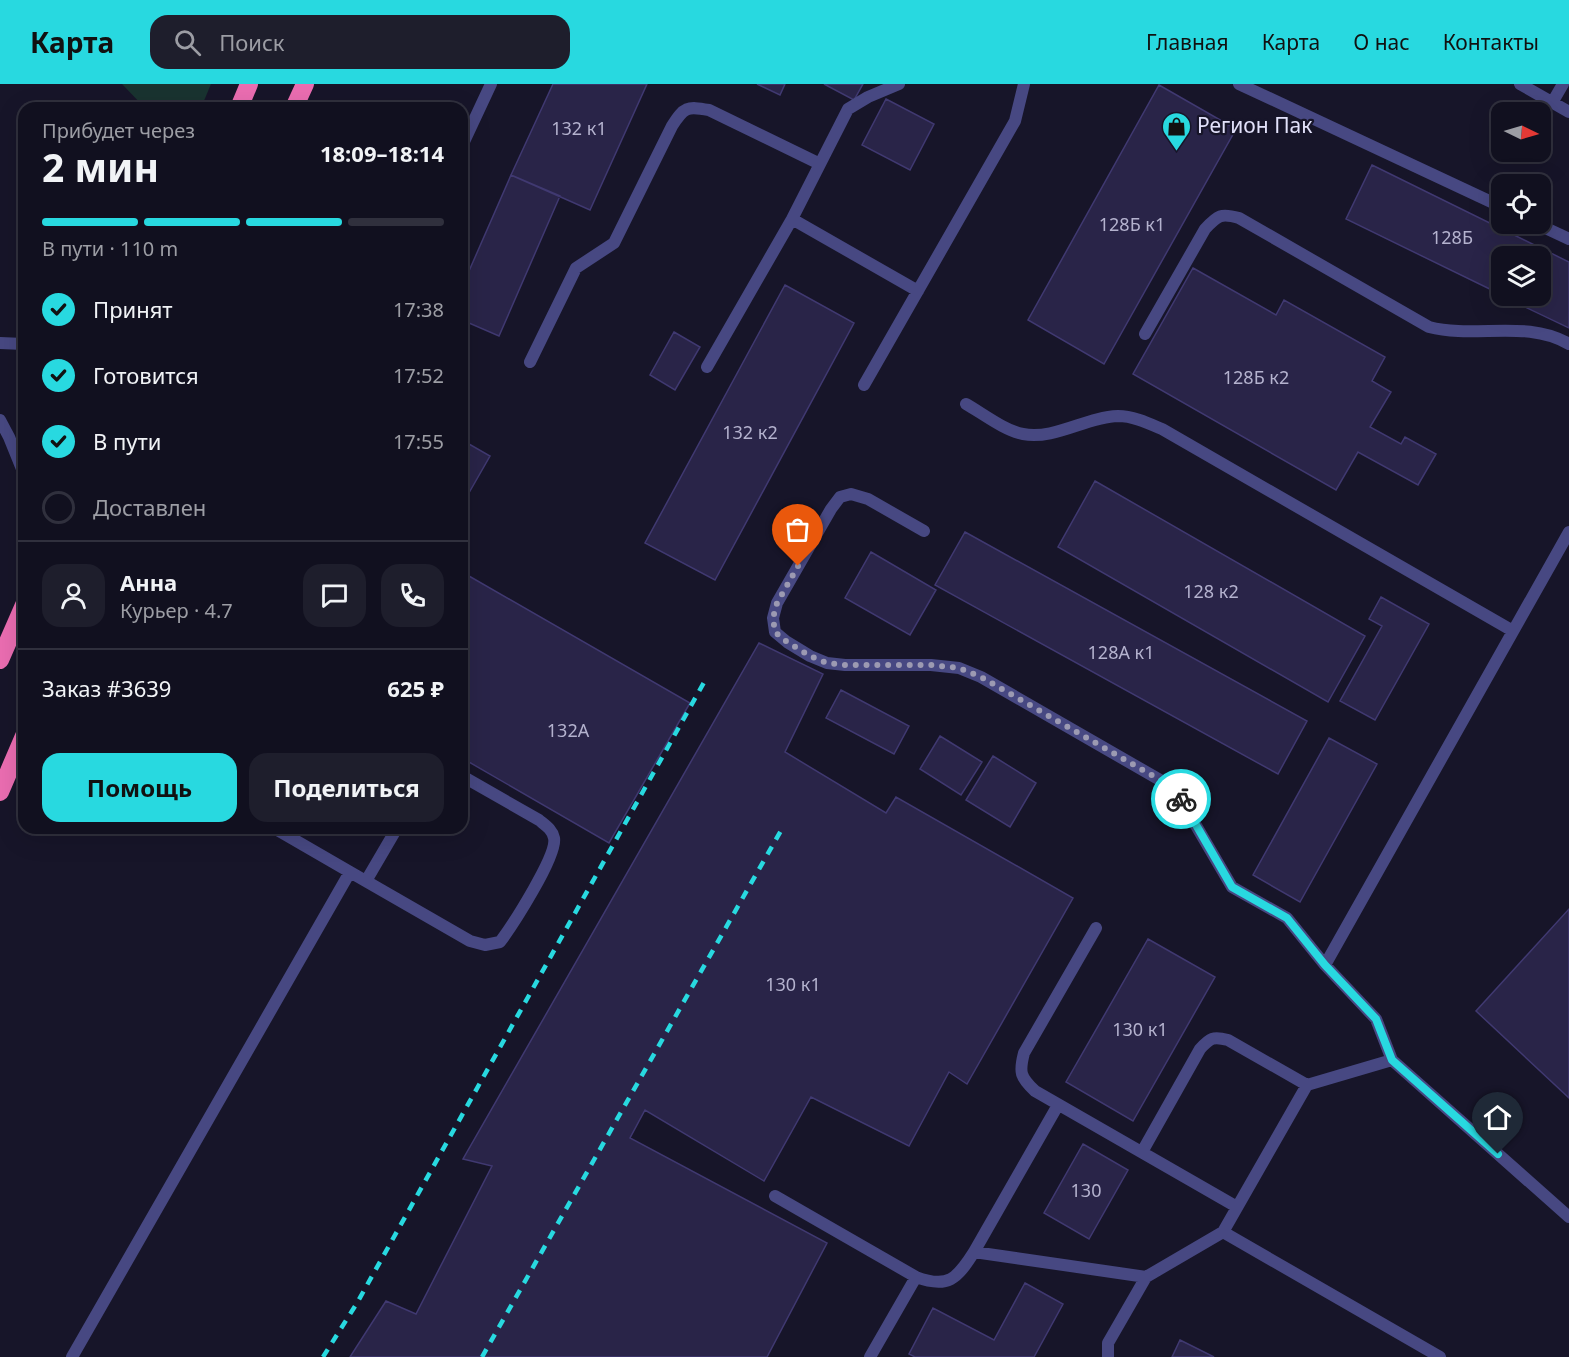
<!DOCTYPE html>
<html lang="ru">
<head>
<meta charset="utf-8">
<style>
	:root { --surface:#11101f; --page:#1e1e2c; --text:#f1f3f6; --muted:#9c9da4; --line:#30303d; --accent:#28d9e0 }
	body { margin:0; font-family:"Noto Sans",sans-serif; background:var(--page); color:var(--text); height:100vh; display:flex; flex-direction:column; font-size:22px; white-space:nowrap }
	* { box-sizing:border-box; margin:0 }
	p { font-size:20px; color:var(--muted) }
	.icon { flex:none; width:33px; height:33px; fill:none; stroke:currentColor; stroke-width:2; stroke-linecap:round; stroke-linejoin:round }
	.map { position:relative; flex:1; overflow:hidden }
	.side { position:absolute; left:18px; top:18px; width:450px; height:732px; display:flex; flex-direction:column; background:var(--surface); border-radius:18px; box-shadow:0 6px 24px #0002,0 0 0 2px var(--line) }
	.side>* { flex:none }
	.needle { width:39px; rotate:95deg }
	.tools { position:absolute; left:1491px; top:18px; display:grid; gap:12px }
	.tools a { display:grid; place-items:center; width:60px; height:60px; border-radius:12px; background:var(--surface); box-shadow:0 6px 24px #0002,0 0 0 2px var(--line); font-size:30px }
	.pin { position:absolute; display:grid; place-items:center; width:51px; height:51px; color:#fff; margin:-62px -26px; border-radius:50% 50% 50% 0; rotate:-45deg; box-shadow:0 0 6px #0007 }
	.pin .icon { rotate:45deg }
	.courier { position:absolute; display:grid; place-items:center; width:60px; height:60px; margin:-30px; border:4px solid #28d9e0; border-radius:50%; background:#fff; color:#222; box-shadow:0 2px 8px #0007 }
	.summary em { font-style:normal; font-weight:700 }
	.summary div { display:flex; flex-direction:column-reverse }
	.summary { display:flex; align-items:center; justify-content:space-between; height:102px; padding:0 24px }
	h1 { font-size:39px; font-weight:700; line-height:45px }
	.bar { display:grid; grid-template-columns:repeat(4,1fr); gap:9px 6px; align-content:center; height:72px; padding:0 24px }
	.bar i { height:8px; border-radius:4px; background:var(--line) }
	.bar .active { background:var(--accent) }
	.bar p { grid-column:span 4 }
	.line { display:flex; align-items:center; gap:15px; padding:0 24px; border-top:2px solid var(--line) }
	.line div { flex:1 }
	.round { display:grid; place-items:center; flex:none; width:63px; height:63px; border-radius:18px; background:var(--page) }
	ol { padding:0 24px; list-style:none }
	li { display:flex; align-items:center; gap:18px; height:66px }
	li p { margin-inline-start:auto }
	li .icon { padding:6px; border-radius:50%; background:var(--accent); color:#111; stroke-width:4 }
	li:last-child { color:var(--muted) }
	li i { width:33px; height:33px; border:3px solid var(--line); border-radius:50% }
	.action { display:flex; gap:12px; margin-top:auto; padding:12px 24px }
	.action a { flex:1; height:69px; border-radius:18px; background:var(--accent); color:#111; font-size:24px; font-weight:700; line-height:69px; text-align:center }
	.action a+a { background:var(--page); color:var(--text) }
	header { display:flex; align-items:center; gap:36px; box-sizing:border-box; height:84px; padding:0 30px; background:var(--accent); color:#111 }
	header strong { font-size:28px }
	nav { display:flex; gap:33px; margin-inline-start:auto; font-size:21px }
	.search { width:420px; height:54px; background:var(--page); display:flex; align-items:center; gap:15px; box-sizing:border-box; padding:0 21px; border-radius:18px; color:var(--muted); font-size:22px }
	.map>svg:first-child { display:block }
</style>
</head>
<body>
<header>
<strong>Карта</strong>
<div class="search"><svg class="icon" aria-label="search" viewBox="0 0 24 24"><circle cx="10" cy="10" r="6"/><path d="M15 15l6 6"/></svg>Поиск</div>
<nav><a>Главная</a><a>Карта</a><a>О нас</a><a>Контакты</a></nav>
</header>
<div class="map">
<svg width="1569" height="1273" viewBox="0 0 1569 1273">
	<rect width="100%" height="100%" fill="#171529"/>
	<path fill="#193330" d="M122 0H211L201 24H145Z"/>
	<path fill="#292448" stroke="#403971" stroke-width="1.5" d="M553 0H647L590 126 511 91Z
		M757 0H785L780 11Z
		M824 0H863L854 16Z
		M1159 1 1236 45 1104 280 1028 236Z
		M886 15 934 40 910 86 862 61Z
		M1372 81 1569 178V244L1502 212H1540V172H1502V211L1346 135Z
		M511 91 560 112 499 252 462 236V203Z
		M1193 184 1276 231 1284 216 1385 273 1372 297 1391 308 1370 343 1401 360 1405 353 1436 370 1418 401 1358 368 1336 406 1133 290Z
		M785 201 854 239 715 496 645 459Z
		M674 248 700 263 675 306 650 291Z
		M462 356 490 372 462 421Z
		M1095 397 1365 552 1328 618 1058 463Z
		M965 448 1307 637 1278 690 935 501Z
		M871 468 936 506 910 551 845 514Z
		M462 488 690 619 609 759 462 674Z
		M1381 513 1429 540 1375 636 1340 617 1382 542 1369 535Z
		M759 559 823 590 785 668 886 729 896 713 1073 814 967 1000 949 988 909 1062 811 1013 764 1097 645 1026 630 1054 827 1159 767 1273H350L386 1217 416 1230 492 1082 463 1075Z
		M841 606 909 642 894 670 826 634Z
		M940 652 982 678 961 711 920 685Z
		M1329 654 1377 680 1300 818 1253 791Z
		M993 672 1036 699 1010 743 966 716Z
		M1569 825V1014L1476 927Z
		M1148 855 1215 893 1133 1037 1066 998Z
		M1083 1060 1128 1086 1089 1155 1044 1129Z
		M1025 1199 1063 1220 1034 1273H915L909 1270 933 1224 994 1256Z
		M1180 1256 1214 1273H1172Z"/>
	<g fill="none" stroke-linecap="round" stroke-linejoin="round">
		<path stroke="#474882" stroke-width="12" d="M1239 0 1502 123
			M1520 0 1569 28
			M1552 19 1563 0
			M462 62 491 0
			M792 135 918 207
			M1537 140 1569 155
			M1145 250 1205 145C1218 131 1221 129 1239 134L1429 243C1475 255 1527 235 1569 260
			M0 259 24 260
			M530 278 576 184 614 159 672 42C684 23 687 22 709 26L820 80 848 25 868 13 899 0
			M707 283 792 135 820 80
			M864 301 1015 37 1024 0
			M966 320C982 329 1005 347 1023 350 1055 356 1086 333 1118 332 1133 332 1148 339 1162 345L1513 547
			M0 336 9 353 24 390
			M924 447 868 415 851 410 840 413 831 425 777 519 773 534 775 548 787 558 810 572 827 579 845 581H931L959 584 981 593 1174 704 1232 803 1287 834 1325 881
			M1569 448 1325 881 1376 935 1392 976 1569 1133
			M350 788 470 857 485 861 500 858C512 842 558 771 554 754 552 745 545 741 539 736L462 692
			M366 797 397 744
			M1096 844 1024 969C1019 988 1020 993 1035 1007L1237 1123
			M1142 1068 1200 965C1210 954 1213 952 1228 956L1307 1001
			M775 1112 916 1193C948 1205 957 1195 974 1168L1146 1193 1223 1148 1307 1001 1392 976
			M1223 1148 1440 1273
			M974 1168 1058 1021
			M72 1273 350 788 274 744
			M870 1273 916 1193
			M1108 1273V1259L1146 1193"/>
		<path stroke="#ea6db1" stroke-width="18" d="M239 24 249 0
			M294 24 305 0
			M0 576 24 521
			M0 708 24 652"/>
		<path stroke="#28d9e0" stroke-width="4.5" stroke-dasharray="9 8" stroke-linecap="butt" d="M323 1273 357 1219 707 593
			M482 1273 783 743"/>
	</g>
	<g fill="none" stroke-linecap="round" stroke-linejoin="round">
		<path stroke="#9c9ab2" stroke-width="6" stroke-dasharray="0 10.8" d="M798 482 777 519 773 534 775 548 787 558 810 572 827 579 844 581H931L959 584 981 593 1174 704 1181 715"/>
		<path stroke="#28d9e0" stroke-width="8" d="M1181 715 1232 803 1287 834 1325 881 1376 935 1392 976 1498 1070"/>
	</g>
	<defs>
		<symbol id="shop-pin" viewBox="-11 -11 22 30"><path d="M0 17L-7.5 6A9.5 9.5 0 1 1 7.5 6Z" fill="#28d9e0" stroke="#171529"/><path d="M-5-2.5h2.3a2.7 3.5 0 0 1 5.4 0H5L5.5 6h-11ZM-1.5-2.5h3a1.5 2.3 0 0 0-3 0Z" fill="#111"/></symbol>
	</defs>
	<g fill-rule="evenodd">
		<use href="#shop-pin" x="1160" y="26" width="33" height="45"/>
	</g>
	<g text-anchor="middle" stroke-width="4.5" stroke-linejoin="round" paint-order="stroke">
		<g font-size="18" fill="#b4b2ce">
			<text x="579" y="51">132 к1</text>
			<text x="1132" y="147">128Б к1</text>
			<text x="1452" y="160">128Б</text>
			<text x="1256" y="300">128Б к2</text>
			<text x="750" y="355">132 к2</text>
			<text x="1211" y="514">128 к2</text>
			<text x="1121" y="575">128А к1</text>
			<text x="568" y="653">132А</text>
			<text x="793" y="907">130 к1</text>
			<text x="1140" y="952">130 к1</text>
			<text x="1086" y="1113">130</text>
		</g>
		<g font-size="21" fill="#e3e2fb" stroke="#171529" text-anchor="start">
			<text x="1197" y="49">Регион Пак</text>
		</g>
	</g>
</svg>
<div class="tools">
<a><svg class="needle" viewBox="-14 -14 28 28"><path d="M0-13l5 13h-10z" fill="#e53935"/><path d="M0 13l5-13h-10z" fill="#9c9da4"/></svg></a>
<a><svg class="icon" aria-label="locate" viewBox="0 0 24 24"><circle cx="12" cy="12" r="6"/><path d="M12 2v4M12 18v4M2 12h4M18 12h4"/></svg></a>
<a><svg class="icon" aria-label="layers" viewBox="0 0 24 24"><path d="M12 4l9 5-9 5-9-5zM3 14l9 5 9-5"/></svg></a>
</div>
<div class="pin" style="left:798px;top:482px;background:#ea580c"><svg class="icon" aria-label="bag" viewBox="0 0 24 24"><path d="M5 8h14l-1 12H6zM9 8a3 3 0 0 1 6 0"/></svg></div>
<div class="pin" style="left:1498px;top:1070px;background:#1f2937"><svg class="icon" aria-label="home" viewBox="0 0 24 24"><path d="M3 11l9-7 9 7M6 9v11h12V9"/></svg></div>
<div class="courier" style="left:1181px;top:715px"><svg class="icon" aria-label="bike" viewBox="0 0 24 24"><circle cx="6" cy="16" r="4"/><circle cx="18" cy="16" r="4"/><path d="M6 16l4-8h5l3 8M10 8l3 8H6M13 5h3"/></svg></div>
<section class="side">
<div class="summary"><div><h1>2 мин</h1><p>Прибудет через</p></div><em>18:09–18:14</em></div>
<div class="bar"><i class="active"></i><i class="active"></i><i class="active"></i><i></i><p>В пути · 110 m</p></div>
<ol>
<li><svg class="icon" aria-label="check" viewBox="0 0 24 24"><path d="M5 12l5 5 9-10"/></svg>Принят<p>17:38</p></li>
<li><svg class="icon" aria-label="check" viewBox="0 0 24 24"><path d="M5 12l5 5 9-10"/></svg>Готовится<p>17:52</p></li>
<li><svg class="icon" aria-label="check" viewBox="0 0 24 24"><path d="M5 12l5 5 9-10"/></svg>В пути<p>17:55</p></li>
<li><i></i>Доставлен</li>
</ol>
<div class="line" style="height:108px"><a class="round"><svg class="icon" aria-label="person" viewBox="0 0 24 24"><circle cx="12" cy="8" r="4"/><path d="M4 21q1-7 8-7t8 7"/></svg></a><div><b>Анна</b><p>Курьер · 4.7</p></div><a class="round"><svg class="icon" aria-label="chat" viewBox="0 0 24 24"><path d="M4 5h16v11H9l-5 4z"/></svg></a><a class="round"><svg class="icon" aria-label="phone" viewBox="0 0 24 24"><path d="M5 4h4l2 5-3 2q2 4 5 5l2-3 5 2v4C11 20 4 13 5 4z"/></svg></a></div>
<div class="line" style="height:78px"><div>Заказ #3639</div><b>625 ₽</b></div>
<div class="action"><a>Помощь</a><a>Поделиться</a></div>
</section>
</div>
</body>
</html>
